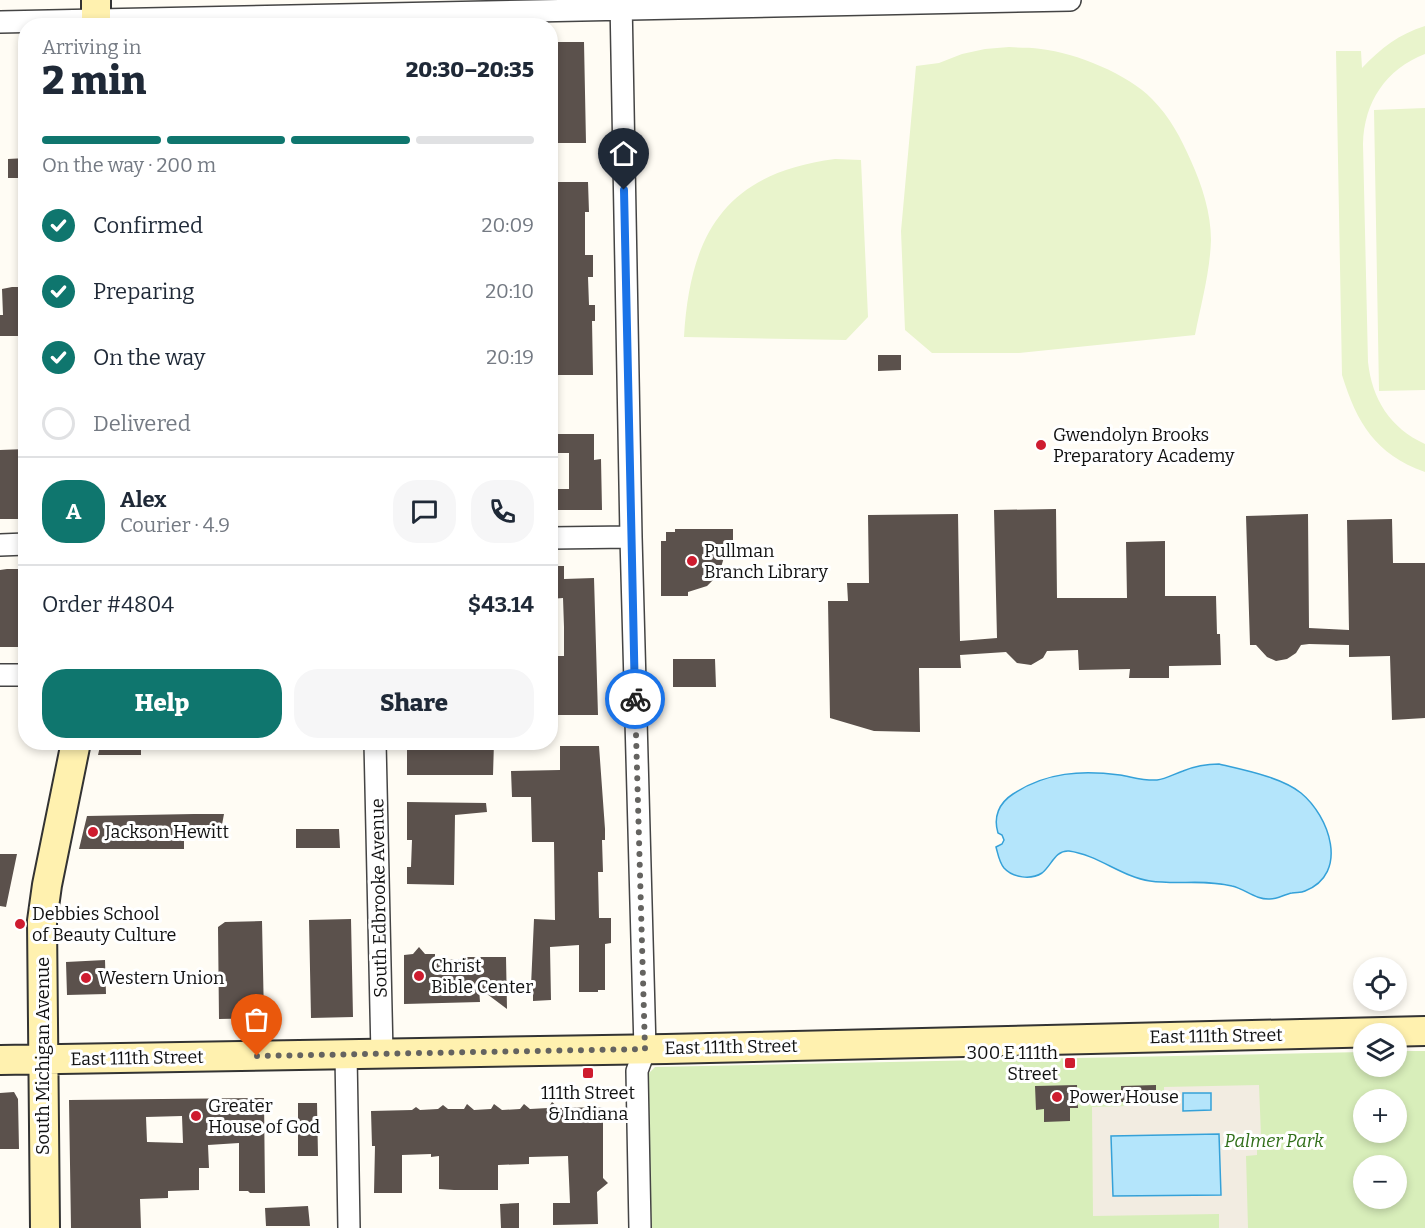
<!DOCTYPE html>
<html lang="en">
<head>
<meta charset="utf-8">
<style>
	:root { --surface:#fff; --page:#f6f6f7; --text:#1f2937; --muted:#747a83; --line:#e0e1e3; --accent:#0f766e }
	body { margin:0; font-family:Bitter,serif; background:var(--page); color:var(--text); height:100vh; display:flex; flex-direction:column; font-size:22px; white-space:nowrap }
	* { box-sizing:border-box; margin:0 }
	p { font-size:20px; color:var(--muted) }
	.icon { flex:none; width:33px; height:33px; fill:none; stroke:currentColor; stroke-width:2; stroke-linecap:round; stroke-linejoin:round }
	.map { position:relative; flex:1; overflow:hidden }
	.sheet { position:absolute; left:18px; top:18px; width:540px; height:732px; display:flex; flex-direction:column; background:var(--surface); border-radius:24px; box-shadow:0 3px 9px #0003 }
	.sheet>* { flex:none }
	.buttons { position:absolute; left:1353px; top:957px; display:grid; gap:12px }
	.buttons a { display:grid; place-items:center; width:54px; height:54px; border-radius:50%; background:var(--surface); box-shadow:0 3px 9px #0003; font-size:30px }
	.pin { position:absolute; display:grid; place-items:center; width:51px; height:51px; color:#fff; margin:-62px -26px; border-radius:50% 50% 50% 0; rotate:-45deg; box-shadow:0 0 6px #0007 }
	.pin .icon { rotate:45deg }
	.courier { position:absolute; display:grid; place-items:center; width:60px; height:60px; margin:-30px; border:4px solid #1a73e8; border-radius:50%; background:#fff; color:#222; box-shadow:0 2px 8px #0007 }
	.overview em { font-style:normal; font-weight:800 }
	.overview div { display:flex; flex-direction:column-reverse }
	.overview { display:flex; align-items:center; justify-content:space-between; height:102px; padding:0 24px }
	h1 { font-size:39px; font-weight:800; line-height:45px }
	.bar { display:grid; grid-template-columns:repeat(4,1fr); gap:9px 6px; align-content:center; height:72px; padding:0 24px }
	.bar i { height:8px; border-radius:4px; background:var(--line) }
	.bar .current { background:var(--accent) }
	.bar p { grid-column:span 4 }
	.line { display:flex; align-items:center; gap:15px; padding:0 24px; border-top:2px solid var(--line) }
	.line div { flex:1 }
	.round { display:grid; place-items:center; flex:none; width:63px; height:63px; border-radius:24px; background:var(--page) }
	ol { padding:0 24px; list-style:none }
	li { display:flex; align-items:center; gap:18px; height:66px }
	li p { margin-inline-start:auto }
	li .icon { padding:6px; border-radius:50%; background:var(--accent); color:#fff; stroke-width:4 }
	li:last-child { color:var(--muted) }
	li i { width:33px; height:33px; border:3px solid var(--line); border-radius:50% }
	.primary-button { display:flex; gap:12px; margin-top:auto; padding:12px 24px }
	.primary-button a { flex:1; height:69px; border-radius:24px; background:var(--accent); color:#fff; font-size:24px; font-weight:800; line-height:69px; text-align:center }
	.primary-button a+a { background:var(--page); color:var(--text) }
	.map>svg:first-child { display:block }
</style>
</head>
<body>
<div class="map">
<svg width="1425" height="1228" viewBox="0 0 1425 1228">
	<rect width="100%" height="100%" fill="#fffcf4"/>
	<path fill="#d8eeba" fill-rule="evenodd" d="M1397 1051H1425V1228H649L646 1076 655 1067 1363 1052 1364 1066H1396ZM1364 1100H1396V1132H1364ZM1364 1166H1396V1198H1364Z"/>
	<path fill="#e9f4cc" d="M1425 26V54C1386 69 1364 102 1363 144L1368 362C1372 399 1390 428 1425 444V472C1375 454 1357 423 1342 375L1336 51H1361L1362 68C1381 48 1399 34 1425 26Z
		M1009 47C1020 48 1031 47 1041 49 1076 53 1128 74 1152 99 1170 117 1181 138 1191 161 1202 185 1211 213 1211 240 1210 272 1201 304 1195 335L1019 353H932L905 330 901 231 916 66 939 63 962 54 985 49Z
		M1425 108V390L1379 391 1374 110Z
		M835 159 861 160 868 317 846 340 684 337C690 233 726 173 835 159Z"/>
	<path fill="#f2ece1" d="M1259 1085 1261 1136H1257V1155L1246 1156 1248 1228H1219V1214L1093 1216 1092 1107 1164 1105V1087Z"/>
	<path fill="#b4e5fb" stroke="#35a1d8" stroke-width="1.5" d="M1219 764C1244 770 1281 777 1301 793 1329 816 1350 873 1305 891 1301 893 1297 892 1292 893 1285 894 1278 899 1270 899 1256 900 1245 889 1232 886 1205 879 1177 885 1150 881 1122 877 1098 855 1069 851 1055 850 1052 865 1042 873 1031 880 1013 878 1004 868 999 862 998 854 996 847L1002 844 1004 840 1002 835 998 833C993 817 999 803 1013 794 1046 772 1082 770 1120 775 1132 777 1145 781 1157 780 1166 779 1174 774 1183 771 1195 766 1207 764 1219 764Z
		M1183 1093H1211V1110L1183 1111Z
		M1219 1134 1221 1195 1113 1196 1111 1136Z"/>
	<path fill="#5b514c" fill-rule="evenodd" d="M550 42H584L586 143H550Z
		M26 158V178H8V159Z
		M550 182H588L589 212H585V255H593V277H588L589 305H595V321H592L593 375H550Z
		M12 287H26V336H0V315H3L2 289Z
		M878 355H901V370L878 371Z
		M550 434H594V460L601 459 602 510H552V489H569V453H550Z
		M26 449V519H0V450Z
		M1056 509 1057 598H1127L1126 542 1165 541V596H1216L1217 634H1220L1221 665 1169 666V678H1129L1130 669 1079 670 1078 650 1047 651 1043 658 1031 665 1017 663 1006 652 960 655 961 668H919L920 732 874 731 830 718 828 601H848L847 583H869L868 515 958 514 960 641 997 638 994 510Z
		M1308 514 1309 628 1349 630 1347 520 1392 519 1393 563H1425V718L1392 720 1390 656 1349 657V645L1309 644 1301 645 1296 653 1287 659 1276 661 1267 657 1256 645H1250L1246 516Z
		M675 529H733V554H725L719 574 707 586 688 592V596H661V541H666V532H675Z
		M550 566H564V579L594 578 598 715H550V656H564V627L563 598 550 599Z
		M7 569H26V647H0V570Z
		M673 659H715L716 687H673Z
		M101 742H141V755H98Z
		M407 742H494L493 775H407Z
		M560 746H599L605 829V840H602L603 872H598L599 918H611V943L605 944V990H598V992H579V945L550 947 551 1000 533 1001V986H531L534 919 555 920 554 842H532L531 797H512L511 771 560 770Z
		M407 802 486 803 487 812 455 815 454 885 407 884V867H411L412 840H407Z
		M194 814H224L221 830H184V849H79L87 816Z
		M296 829H339L340 848H296Z
		M0 854H17L6 907 0 906Z
		M351 919 353 1017 311 1018 309 920Z
		M262 921 264 1018 219 1019 218 927 225 922Z
		M419 947 425 954H435V960L465 959V957H506L507 1009 479 988 480 1002 404 1004V955L413 954Z
		M105 960 106 994 67 995 66 962Z
		M1077 1085 1078 1108H1070V1121L1044 1122V1109L1036 1110 1035 1086Z
		M1156 1085V1102H1121V1086Z
		M14 1092 18 1099 19 1149H0V1093Z
		M264 1098 265 1193H250L248 1191H239V1143L208 1145 209 1168H199V1190L168 1191V1198L140 1199 141 1228H71L69 1100ZM182 1116 183 1143 147 1142 146 1117Z
		M552 1102 559 1108 603 1107V1178L608 1183 597 1192 598 1224 553 1225V1203H570L568 1156 529 1157V1164L498 1165V1190H454L439 1189V1156L431 1157V1154L402 1155V1193H374L375 1146H372L371 1111 412 1110 416 1107 420 1110 438 1109 443 1105 448 1109H464L467 1104 474 1110 491 1109 494 1104 502 1110 520 1109 524 1104 530 1109 548 1108Z
		M298 1103H317L318 1156H298Z
		M519 1203V1228H501L500 1204Z
		M308 1206 310 1226H266L265 1208Z"/>
	<g fill="none" stroke-linecap="round" stroke-linejoin="round">
		<defs>
			<path id="street" d="M621 0 631 537 645 1049 637 1071 640 1228
				M0 22 1070 0
				M550 538 631 537
				M0 545 26 544
				M0 675H26
				M375 742 382 1054
				M346 1055 349 1228"/>
			<path id="secondary" d="M96 0V26
				M0 1060 666 1049 1425 1031
				M45 1228 42 921 47 885 76 742"/>
		</defs>
		<use href="#street" stroke="#444" stroke-width="24"/>
		<use href="#secondary" stroke="#333" stroke-width="32"/>
		<use href="#street" stroke="#fff" stroke-width="21"/>
		<use href="#secondary" stroke="#fff1af" stroke-width="28"/>
	</g>
	<g fill="none" stroke-linecap="round" stroke-linejoin="round">
		<path stroke="#646360" stroke-width="6" stroke-dasharray="0 10.8" d="M257 1056 645 1049 635 699"/>
		<path stroke="#1a73e8" stroke-width="8" d="M624 190 635 699"/>
	</g>
	<g fill="#ce1c2f" stroke="#fff" stroke-width="2">
		<circle cx="1041" cy="445" r="6"/>
		<circle cx="692" cy="561" r="6"/>
		<circle cx="93" cy="832" r="6"/>
		<circle cx="20" cy="924" r="6"/>
		<circle cx="419" cy="976" r="6"/>
		<circle cx="86" cy="978" r="6"/>
		<rect x="1064" y="1057" width="12" height="12" rx="3"/>
		<rect x="582" y="1067" width="12" height="12" rx="3"/>
		<circle cx="1057" cy="1097" r="6"/>
		<circle cx="196" cy="1116" r="6"/>
	</g>
	<g text-anchor="middle" stroke-width="6" stroke-linejoin="round" paint-order="stroke">
		<g font-size="18" fill="#111" stroke="#fff" text-anchor="start">
			<text x="1053" y="441">Gwendolyn Brooks<tspan x="1053" dy="21">Preparatory Academy</tspan></text>
			<text x="704" y="557">Pullman<tspan x="704" dy="21">Branch Library</tspan></text>
			<text x="105" y="838">Jackson Hewitt</text>
			<text x="32" y="920">Debbies School<tspan x="32" dy="21">of Beauty Culture</tspan></text>
			<text x="431" y="972">Christ<tspan x="431" dy="21">Bible Center</tspan></text>
			<text x="98" y="984">Western Union</text>
			<text x="1058" y="1059" text-anchor="end">300 E 111th<tspan x="1058" dy="21">Street</tspan></text>
			<text x="588" y="1099" text-anchor="middle">111th Street<tspan x="588" dy="21">&amp; Indiana</tspan></text>
			<text x="1069" y="1103">Power House</text>
			<text x="208" y="1112">Greater<tspan x="208" dy="21">House of God</tspan></text>
		</g>
		<g font-size="18" fill="#111" stroke="#fff">
			<text transform="translate(379 898) rotate(-91)" y="6">South Edbrooke Avenue</text>
			<text transform="translate(1216 1036) rotate(-1)" y="6">East 111th Street</text>
			<text transform="translate(731 1047) rotate(-1)" y="6">East 111th Street</text>
			<text transform="translate(43 1056) rotate(-90)" y="6">South Michigan Avenue</text>
			<text transform="translate(137 1058) rotate(-1)" y="6">East 111th Street</text>
		</g>
		<g font-size="18" font-style="italic" fill="#316f1a" stroke="#fff">
			<text x="1274" y="1147">Palmer Park</text>
		</g>
	</g>
</svg>
<div class="buttons">
<a><svg class="icon" aria-label="locate" viewBox="0 0 24 24"><circle cx="12" cy="12" r="6"/><path d="M12 2v4M12 18v4M2 12h4M18 12h4"/></svg></a>
<a><svg class="icon" aria-label="layers" viewBox="0 0 24 24"><path d="M12 4l9 5-9 5-9-5zM3 14l9 5 9-5"/></svg></a>
<a>+</a>
<a>−</a>
</div>
<div class="pin" style="left:257px;top:1056px;background:#ea580c"><svg class="icon" aria-label="bag" viewBox="0 0 24 24"><path d="M5 8h14l-1 12H6zM9 8a3 3 0 0 1 6 0"/></svg></div>
<div class="pin" style="left:624px;top:190px;background:#1f2937"><svg class="icon" aria-label="home" viewBox="0 0 24 24"><path d="M3 11l9-7 9 7M6 9v11h12V9"/></svg></div>
<div class="courier" style="left:635px;top:699px"><svg class="icon" aria-label="bike" viewBox="0 0 24 24"><circle cx="6" cy="16" r="4"/><circle cx="18" cy="16" r="4"/><path d="M6 16l4-8h5l3 8M10 8l3 8H6M13 5h3"/></svg></div>
<section class="sheet">
<div class="overview"><div><h1>2 min</h1><p>Arriving in</p></div><em>20:30–20:35</em></div>
<div class="bar"><i class="current"></i><i class="current"></i><i class="current"></i><i></i><p>On the way · 200 m</p></div>
<ol>
<li><svg class="icon" aria-label="check" viewBox="0 0 24 24"><path d="M5 12l5 5 9-10"/></svg>Confirmed<p>20:09</p></li>
<li><svg class="icon" aria-label="check" viewBox="0 0 24 24"><path d="M5 12l5 5 9-10"/></svg>Preparing<p>20:10</p></li>
<li><svg class="icon" aria-label="check" viewBox="0 0 24 24"><path d="M5 12l5 5 9-10"/></svg>On the way<p>20:19</p></li>
<li><i></i>Delivered</li>
</ol>
<div class="line" style="height:108px"><b class="round" style="background:var(--accent);color:#fff">A</b><div><b>Alex</b><p>Courier · 4.9</p></div><a class="round"><svg class="icon" aria-label="chat" viewBox="0 0 24 24"><path d="M4 5h16v11H9l-5 4z"/></svg></a><a class="round"><svg class="icon" aria-label="phone" viewBox="0 0 24 24"><path d="M5 4h4l2 5-3 2q2 4 5 5l2-3 5 2v4C11 20 4 13 5 4z"/></svg></a></div>
<div class="line" style="height:78px"><div>Order #4804</div><b>$43.14</b></div>
<div class="primary-button"><a>Help</a><a>Share</a></div>
</section>
</div>
</body>
</html>
